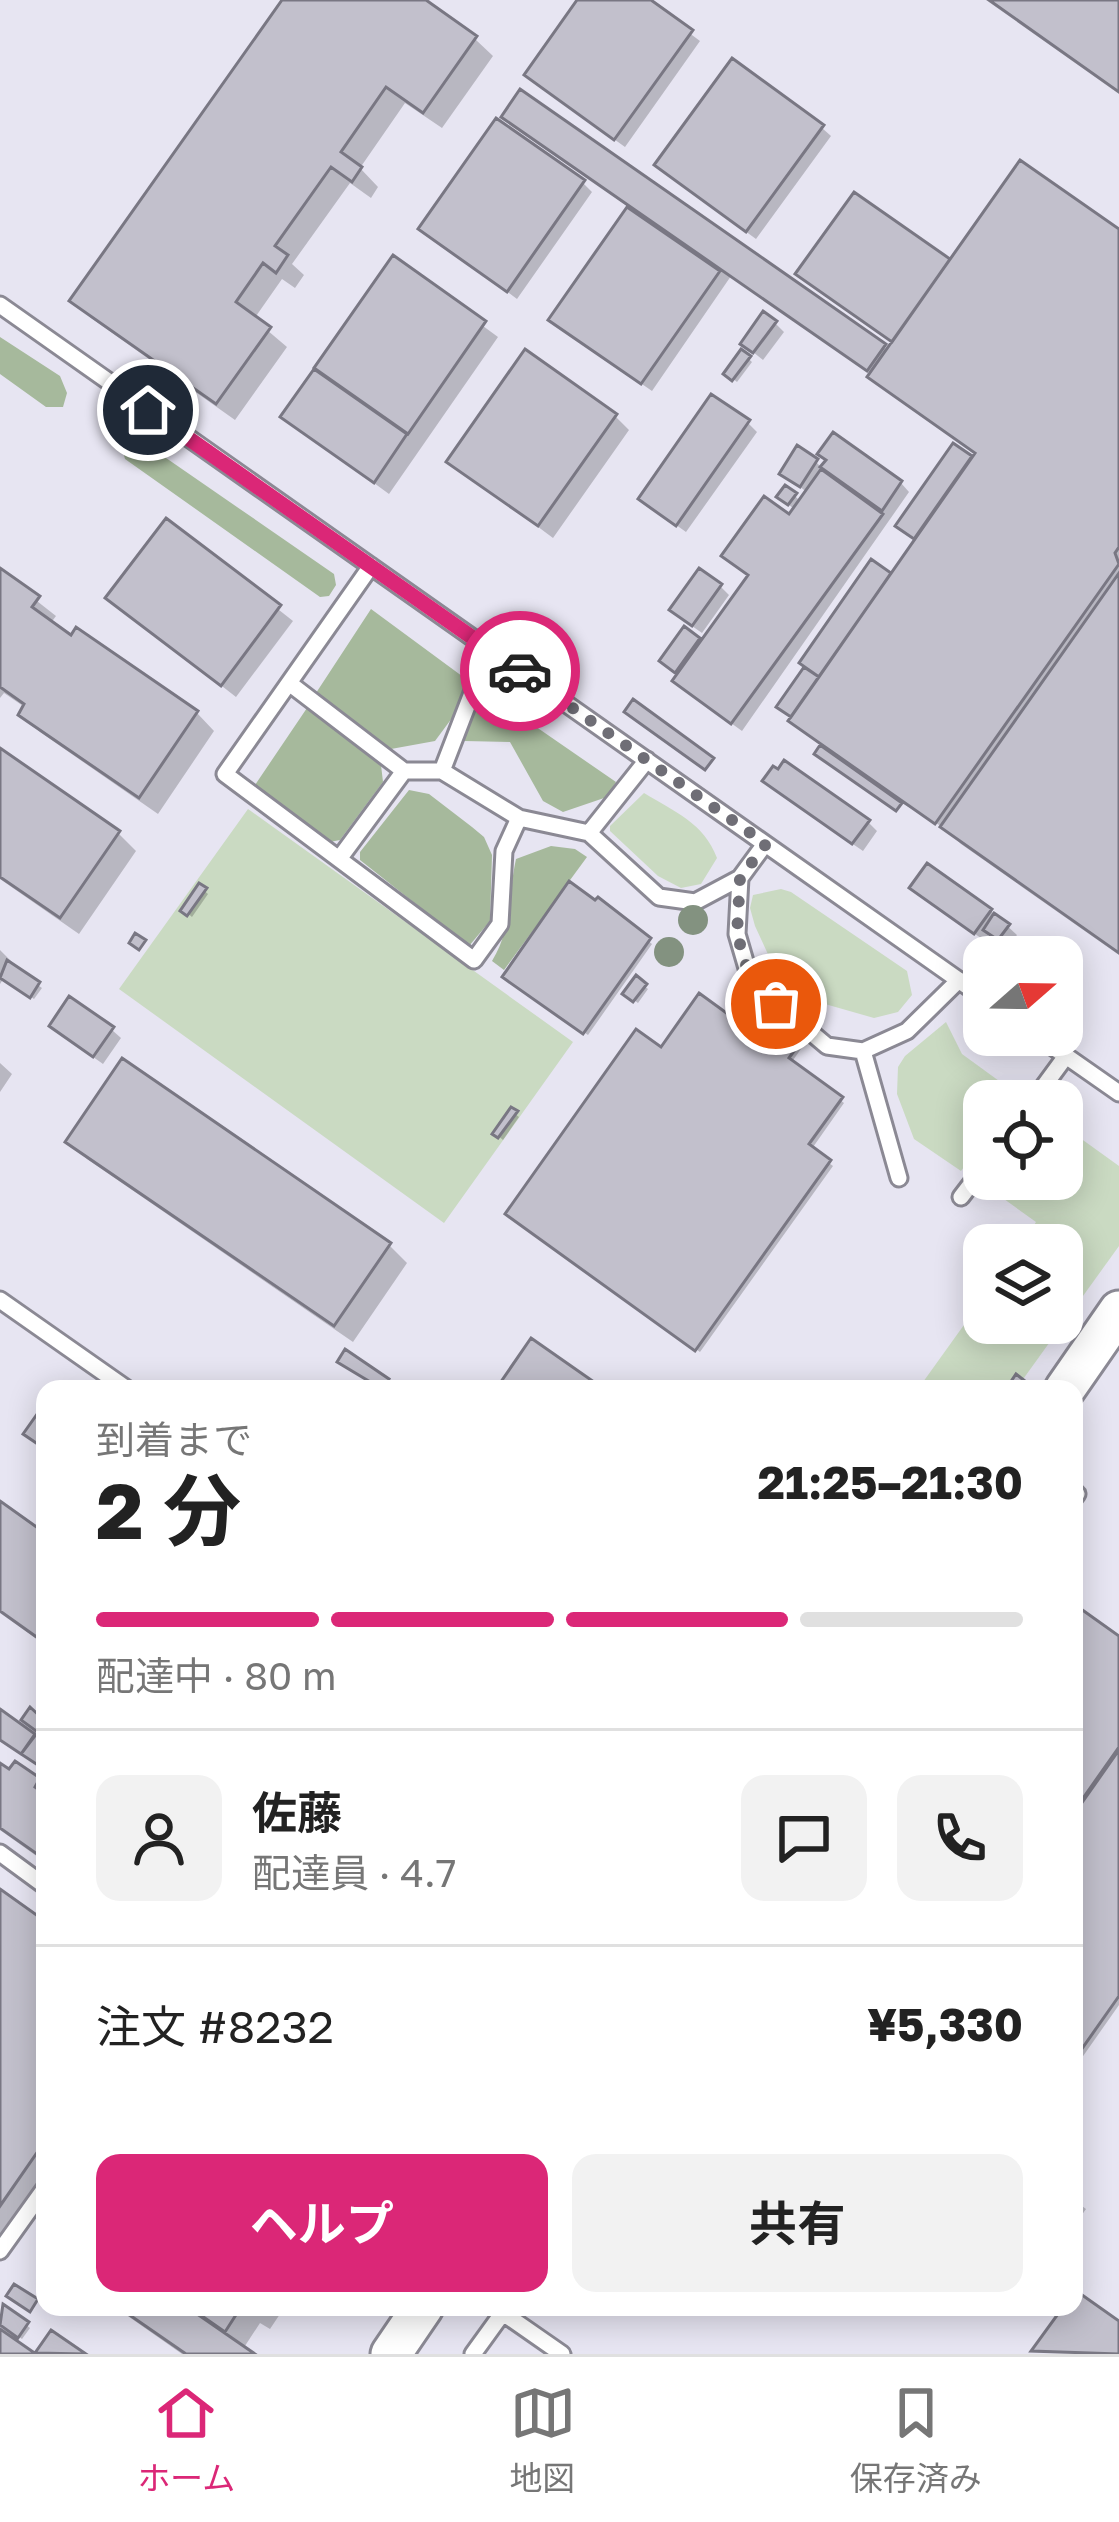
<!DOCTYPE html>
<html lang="ja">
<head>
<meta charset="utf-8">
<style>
	:root { --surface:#fff; --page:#f2f2f2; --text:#222; --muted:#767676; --line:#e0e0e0; --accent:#db2777 }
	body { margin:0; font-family:"Golos Text","Noto Sans JP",sans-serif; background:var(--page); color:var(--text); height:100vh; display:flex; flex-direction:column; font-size:45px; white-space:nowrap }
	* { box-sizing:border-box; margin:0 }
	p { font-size:39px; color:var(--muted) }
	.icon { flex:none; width:66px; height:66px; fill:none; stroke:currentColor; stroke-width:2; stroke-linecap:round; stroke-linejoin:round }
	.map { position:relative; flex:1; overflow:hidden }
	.panel { position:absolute; left:36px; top:1380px; width:1047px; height:936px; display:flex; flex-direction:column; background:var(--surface); border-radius:24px; box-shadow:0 6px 30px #0003 }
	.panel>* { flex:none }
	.needle { width:78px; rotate:70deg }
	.buttons { position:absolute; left:963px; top:936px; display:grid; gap:24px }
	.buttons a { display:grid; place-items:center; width:120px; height:120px; border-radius:24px; background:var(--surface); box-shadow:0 6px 30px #0003; font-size:60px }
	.pin { position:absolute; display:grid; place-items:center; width:102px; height:102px; color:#fff; margin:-51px; border:6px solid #fff; border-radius:50%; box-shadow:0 3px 12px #0007 }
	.courier { position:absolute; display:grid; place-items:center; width:120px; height:120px; margin:-60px; border:9px solid #db2777; border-radius:50%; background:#fff; color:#222; box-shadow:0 3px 15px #0007 }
	.summary em { font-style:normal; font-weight:700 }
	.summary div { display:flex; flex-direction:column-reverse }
	.summary { display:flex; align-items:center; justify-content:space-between; height:204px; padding:0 60px }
	h1 { font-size:78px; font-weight:700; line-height:90px }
	.bar { display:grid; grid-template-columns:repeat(4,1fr); gap:18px 12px; align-content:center; height:144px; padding:0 60px }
	.bar i { height:15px; border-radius:9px; background:var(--line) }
	.bar .current { background:var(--accent) }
	.bar p { grid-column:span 4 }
	.line { display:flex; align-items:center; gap:30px; padding:0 60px; border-top:3px solid var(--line) }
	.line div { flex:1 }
	.round { display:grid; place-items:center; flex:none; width:126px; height:126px; border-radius:24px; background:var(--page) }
	.primary-button { display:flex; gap:24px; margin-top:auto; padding:24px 60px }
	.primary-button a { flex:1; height:138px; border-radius:24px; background:var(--accent); color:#fff; font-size:48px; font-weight:700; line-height:138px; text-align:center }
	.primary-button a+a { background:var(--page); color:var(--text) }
	.menu { display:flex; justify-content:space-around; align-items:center; height:168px; border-top:3px solid var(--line); background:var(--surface); font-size:33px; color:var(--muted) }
	.menu a { display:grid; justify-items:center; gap:6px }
	.menu .current { color:var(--accent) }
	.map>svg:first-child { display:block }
</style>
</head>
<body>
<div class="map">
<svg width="1119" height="2354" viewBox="0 0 1119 2354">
	<rect width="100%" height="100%" fill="#e7e5f2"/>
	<path fill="#cadac2" d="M644 793C675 812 704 823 717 858L701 884 681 888 658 876 610 831V826Z
		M248 809 573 1042 444 1223 119 989Z
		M781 889 791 892 907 971 912 995 898 1012 874 1018 818 1002 794 990 773 965 755 926 750 908 753 895Z
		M946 1022 962 1054 1017 1094 1012 1101H984V1140L961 1171 914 1139 897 1094 898 1067 905 1056Z
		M1062 1125 1119 1166V1246L1016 1389H918L984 1297V1323H1062V1245H1021L1036 1222 983 1184 986 1179H1062Z"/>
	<path fill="#a6b99c" d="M0 337 60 376 67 393 63 407H46L0 374Z
		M140 440 334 574 336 585 329 596 320 597 125 459 123 452 129 441Z
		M371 609 466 679 455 714 435 741 391 749 316 693Z
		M481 689 616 782 607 797 563 812 543 801 510 742 464 741Z
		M307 708 381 765 383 782 340 840 330 842 255 785Z
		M409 790 429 794 472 827 484 837 492 855 490 921 469 946 360 860V852Z
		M551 846 575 849 587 857 504 970 492 961C512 929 508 895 516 859Z"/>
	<path fill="#0003" d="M286 0H420L475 39 493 56 442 128 405 103 360 168 378 187 371 198 350 183 292 264 304 275 295 288 282 279 254 319 287 347 235 420 91 318 73 300Z
		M581 0H645L700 41 625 147 537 84Z
		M986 0H1119V94Z
		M514 125 889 351 895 344 799 273 951 263 1119 233V955L961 844 946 829 818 754 824 745 780 707 872 563 892 577 917 541 899 526 954 447 973 461 978 454 873 375 731 276 652 391 561 328 552 319 630 208Z
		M822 128 831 136 756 239 667 174Z
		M583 183 592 192 517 299 422 229Z
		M393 260 498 337 389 494 284 417Z
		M775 323 784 332 763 360 753 352Z
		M742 353 752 362 737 382 727 374Z
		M615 416 629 430 553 538 450 461Z
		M748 423 757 432 686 532 651 507Z
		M816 462 824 470 901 483 909 492 742 731 684 689 679 675 672 669 684 631 702 644 751 577 724 556 790 518 795 510 780 497 795 496 801 502 808 493 782 473Z
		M167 522 293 621 236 697 109 598Z
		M0 572 56 616 50 624 72 639 77 631 197 713 214 731 158 814 40 732 22 714 26 708 4 693 0 698Z
		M720 586 729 595 702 633 682 619Z
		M0 752 118 833 136 851 79 934 0 879Z
		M774 790 868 822 877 831 863 851Z
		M928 867 991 911 1017 935 1008 947 990 933 985 941 922 896Z
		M200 887 208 894 192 917 184 910Z
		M598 901 652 944 588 1035 510 980Z
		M0 950 14 964 12 967 42 988 34 999 4 978 0 984Z
		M636 980 648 989 638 1003 626 994Z
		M112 1030 121 1038 103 1064 61 1034Z
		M755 1037 800 1043 803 1046 791 1063 844 1103 811 1150 833 1166 700 1352 512 1217 662 1051Z
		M0 1063 12 1074 0 1092Z
		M511 1111 519 1117 503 1140 496 1134Z
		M69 1141 389 1245 407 1263 353 1342 87 1159Z
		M0 1505 45 1536V1645L0 1613Z
		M1074 1608 1119 1639V2005L1074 2069Z
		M0 1712 39 1738 41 1736 25 1720 31 1712 45 1725V1770L0 1739Z
		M0 1767 38 1781 45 1787V1862L0 1830Z
		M0 1893 45 1924V2184L0 2249Z
		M1074 2200 1086 2209 1074 2226Z
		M1075 2294 1119 2325V2354L1035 2351 1066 2307H1074Z
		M115 2307H273L280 2314 270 2329 260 2323 243 2349 250 2354H182Z
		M4 2308 30 2328 22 2339 0 2323Z"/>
	<path fill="#c2c0cc" stroke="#797783" stroke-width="3" d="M282 0H426L477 36 423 113 386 87 341 152 362 167 352 182 331 167 275 246 288 255 276 273 263 263 236 302 271 327 216 404 69 301Z
		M577 0H651L693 30 614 140 524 75Z
		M989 0H1119V92Z
		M732 58 824 125 746 232 654 165Z
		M520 89 886 344 867 371 501 117Z
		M496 118 585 180 507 292 418 229Z
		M1020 160 1119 229V547L1115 553 1119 564 935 824 788 721 975 453 867 377Z
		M854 192 950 259 892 342 795 274Z
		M627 207 720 271 641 384 548 320Z
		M393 255 486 321 408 434 314 368Z
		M763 311 777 321 753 353 740 344Z
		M525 349 617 414 538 526 446 462Z
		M741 349 751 356 732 381 723 374Z
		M314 369 407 434 374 483 280 417Z
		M711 394 750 420 676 526 638 499Z
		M833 432 902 481 882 511 820 467 826 460 817 454Z
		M953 443 972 456 914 539 895 526Z
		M797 445 818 459 800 487 779 474Z
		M821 469 883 514 731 724 672 681 748 575 721 556 764 496 789 514Z
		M785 485 797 493 788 505 776 497Z
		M166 518 281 605 221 686 105 598Z
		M871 559 891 573 819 677 799 663Z
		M0 568 40 596 32 607 71 635 76 627 198 711 139 798 18 715 24 704 0 687Z
		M699 568 722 584 692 626 669 610Z
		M1119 573V953L940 827Z
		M684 626 700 638 675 673 659 661Z
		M804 667 819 677 791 717 776 707Z
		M633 699 714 758 705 770 624 712Z
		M820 745 902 803 896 811 814 754Z
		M0 748 120 831 60 918 0 877Z
		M784 760 870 820 852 844 762 781 773 766 778 769Z
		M927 863 992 909 974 934 909 888Z
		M569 881 595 900 598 897 651 938 583 1034 502 977Z
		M199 883 207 888 187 916 180 911Z
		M994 913 1010 924 998 940 983 930Z
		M135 933 146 940 139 950 129 943Z
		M7 960 40 982 30 998 0 978Z
		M636 975 647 984 633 1002 622 994Z
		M699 993 754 1033 766 1016 802 1040 789 1058 843 1097 809 1144 831 1160 695 1351 505 1214 636 1029 661 1047Z
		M69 996 114 1027 93 1057 49 1026Z
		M122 1058 391 1243 334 1326 65 1142Z
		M511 1107 518 1111 498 1138 492 1134Z
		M531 1338 604 1389H496Z
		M345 1349 389 1379 382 1389 337 1362Z
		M1016 1374 1025 1381 1019 1389H1006Z
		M45 1403V1449L23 1434Z
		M0 1501 45 1533V1643L0 1611Z
		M1074 1604 1119 1636V1747L1074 1811Z
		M30 1707 44 1720 36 1731 21 1720Z
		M0 1709 35 1734 21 1754 0 1740Z
		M37 1733 42 1737 45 1733 44 1769 21 1754Z
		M1119 1750V1996L1074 2060V1814Z
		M15 1761 40 1778 35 1787 45 1794V1843L37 1854 0 1828V1763L9 1769Z
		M0 1889 45 1921V2141L0 2206Z
		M14 2284 38 2299 30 2312 6 2296Z
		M1075 2290 1119 2321V2354L1031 2351 1063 2307H1074Z
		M3 2304 29 2322 18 2338 0 2325Z
		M118 2307H187L255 2354H186Z
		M189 2307H241L225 2332Z
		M0 2329 36 2354H0Z
		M51 2330 86 2354 35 2353Z"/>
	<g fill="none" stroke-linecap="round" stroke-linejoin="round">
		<defs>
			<path id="service" d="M0 305 984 998
				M371 566 225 774 474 960 500 924 504 851 519 818
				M289 683 404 771H442L519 818 589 833 659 897 695 902 740 878
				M442 771 489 649
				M589 833 647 760
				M765 844 740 878 737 934 751 982 827 1046 863 1051 907 1031 959 980
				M339 859 404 771
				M1036 1035 1119 1093
				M863 1051 899 1178
				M1033 1101 1066 1056
				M961 1197 984 1167
				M0 1300 127 1389
				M1074 1498 1077 1494
				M0 1853 45 1886
				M0 2251 45 2188
				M503 2313 562 2354
				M473 2354 507 2307"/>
			<path id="tertiary" d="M1065 1389 1119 1311
				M391 2354 423 2307"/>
		</defs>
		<use href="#service" stroke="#8b8994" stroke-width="21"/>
		<use href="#tertiary" stroke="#8b8994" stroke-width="45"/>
		<use href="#service" stroke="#fff" stroke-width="15"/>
		<use href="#tertiary" stroke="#fff" stroke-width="39"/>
	</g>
	<g fill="#839280">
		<circle cx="693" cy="920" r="15"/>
		<circle cx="669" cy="952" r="15"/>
	</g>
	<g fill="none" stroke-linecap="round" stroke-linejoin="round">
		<path stroke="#6f6e76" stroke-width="12" stroke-dasharray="0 21.6" d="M520 671 766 844 740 878 737 934 751 982 776 1004"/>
		<path stroke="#db2777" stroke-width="15" d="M148 410 520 671"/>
	</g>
</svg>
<div class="buttons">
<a><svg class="needle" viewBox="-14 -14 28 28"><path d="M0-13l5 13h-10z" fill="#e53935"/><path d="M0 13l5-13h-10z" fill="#767676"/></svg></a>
<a><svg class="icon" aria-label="locate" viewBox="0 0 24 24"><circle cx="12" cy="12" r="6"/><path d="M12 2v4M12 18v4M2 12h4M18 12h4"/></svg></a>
<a><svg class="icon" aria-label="layers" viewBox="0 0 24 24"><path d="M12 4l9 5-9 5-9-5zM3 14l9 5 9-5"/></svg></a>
</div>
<div class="pin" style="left:776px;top:1004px;background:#ea580c"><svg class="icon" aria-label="bag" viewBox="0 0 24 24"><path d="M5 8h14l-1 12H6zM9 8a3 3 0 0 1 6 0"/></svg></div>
<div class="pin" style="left:148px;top:410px;background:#1f2937"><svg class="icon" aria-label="home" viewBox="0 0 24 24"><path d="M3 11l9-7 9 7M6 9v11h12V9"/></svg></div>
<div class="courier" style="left:520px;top:671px"><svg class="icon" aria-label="car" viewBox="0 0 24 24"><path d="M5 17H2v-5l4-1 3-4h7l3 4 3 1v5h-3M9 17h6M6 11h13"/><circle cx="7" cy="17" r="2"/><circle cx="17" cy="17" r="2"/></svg></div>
<section class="panel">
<div class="summary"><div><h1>2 分</h1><p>到着まで</p></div><em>21:25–21:30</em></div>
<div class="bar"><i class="current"></i><i class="current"></i><i class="current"></i><i></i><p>配達中 · 80 m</p></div>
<div class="line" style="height:216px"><a class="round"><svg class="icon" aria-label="person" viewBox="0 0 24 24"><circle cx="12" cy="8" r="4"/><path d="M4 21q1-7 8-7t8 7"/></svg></a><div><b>佐藤</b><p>配達員 · 4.7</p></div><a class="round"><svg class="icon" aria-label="chat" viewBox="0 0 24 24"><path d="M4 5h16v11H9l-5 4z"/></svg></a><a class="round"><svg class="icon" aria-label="phone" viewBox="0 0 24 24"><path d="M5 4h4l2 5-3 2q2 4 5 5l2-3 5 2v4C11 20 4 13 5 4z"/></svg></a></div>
<div class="line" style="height:156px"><div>注文 #8232</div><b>¥5,330</b></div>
<div class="primary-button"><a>ヘルプ</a><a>共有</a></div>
</section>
</div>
<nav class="menu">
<a class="current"><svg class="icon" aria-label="home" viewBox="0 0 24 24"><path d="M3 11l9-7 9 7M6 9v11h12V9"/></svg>ホーム</a>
<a><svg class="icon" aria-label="map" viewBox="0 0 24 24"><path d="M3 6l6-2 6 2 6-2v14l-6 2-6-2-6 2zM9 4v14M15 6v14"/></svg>地図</a>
<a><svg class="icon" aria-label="saved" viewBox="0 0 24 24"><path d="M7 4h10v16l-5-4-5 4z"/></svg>保存済み</a>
</nav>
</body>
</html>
